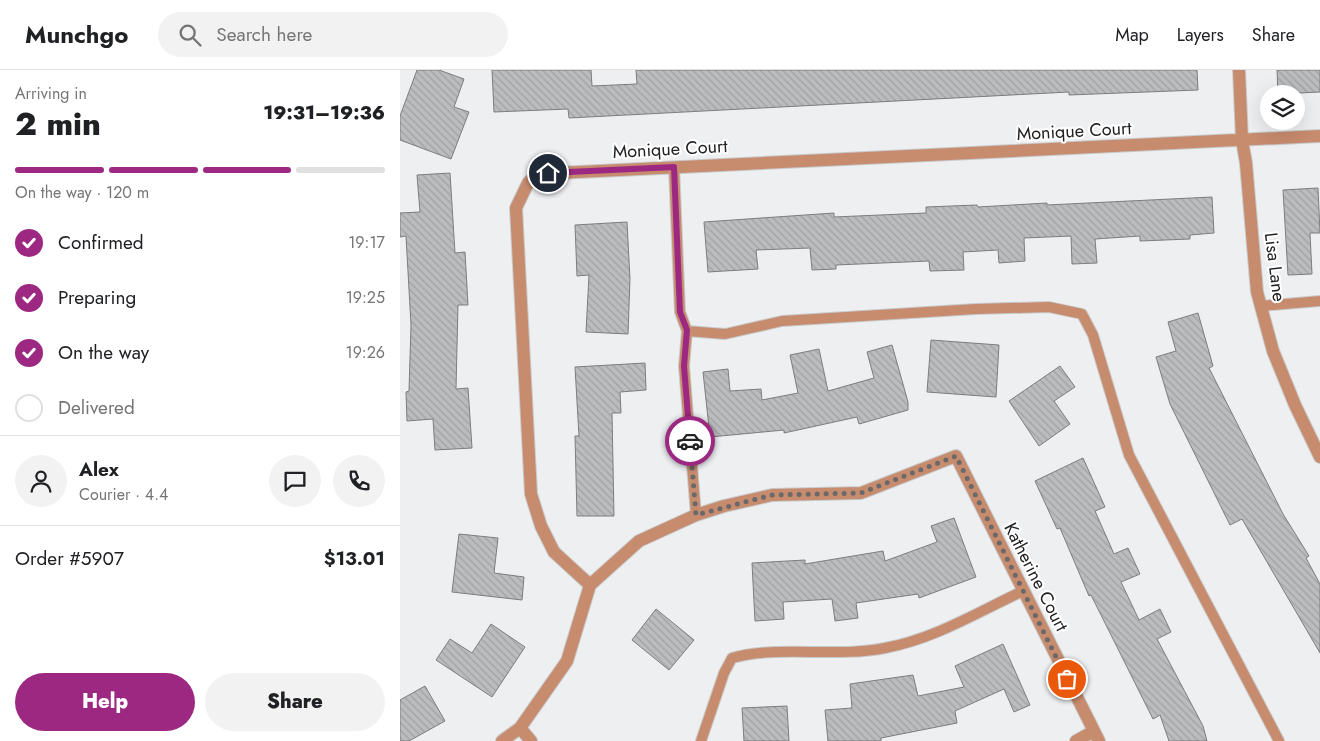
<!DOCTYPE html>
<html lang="en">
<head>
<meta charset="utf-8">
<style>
	:root { --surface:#fff; --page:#f2f2f2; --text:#202124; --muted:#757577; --line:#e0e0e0; --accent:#9d2882 }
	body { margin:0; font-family:Jost,sans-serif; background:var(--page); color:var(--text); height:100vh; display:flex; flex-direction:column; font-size:19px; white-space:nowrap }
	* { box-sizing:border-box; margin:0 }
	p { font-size:16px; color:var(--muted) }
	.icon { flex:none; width:28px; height:28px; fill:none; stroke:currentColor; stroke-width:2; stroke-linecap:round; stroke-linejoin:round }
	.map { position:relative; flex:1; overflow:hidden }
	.side { display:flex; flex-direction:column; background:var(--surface); width:400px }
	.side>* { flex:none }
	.controls { position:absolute; left:860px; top:15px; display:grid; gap:10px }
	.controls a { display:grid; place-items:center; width:45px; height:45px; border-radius:50%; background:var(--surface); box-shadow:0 5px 20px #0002; font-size:25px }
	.pin { position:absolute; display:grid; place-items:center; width:42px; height:42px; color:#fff; margin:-21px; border:2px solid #fff; border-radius:50%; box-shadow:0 1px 5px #0007 }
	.courier { position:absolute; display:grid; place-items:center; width:50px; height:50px; margin:-25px; border:4px solid #9d2882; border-radius:50%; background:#fff; color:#222; box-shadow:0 1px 6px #0007 }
	.summary em { font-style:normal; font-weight:800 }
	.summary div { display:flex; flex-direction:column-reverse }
	.summary { display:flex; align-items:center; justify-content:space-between; height:85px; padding:0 15px }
	h1 { font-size:32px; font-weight:800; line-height:38px }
	.bar { display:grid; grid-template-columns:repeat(4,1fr); gap:8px 5px; align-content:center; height:60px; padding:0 15px }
	.bar i { height:6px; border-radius:4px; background:var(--line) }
	.bar .current { background:var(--accent) }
	.bar p { grid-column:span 4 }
	.line { display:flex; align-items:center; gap:12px; padding:0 15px; border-top:1px solid var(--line) }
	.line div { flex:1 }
	.round { display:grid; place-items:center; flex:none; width:52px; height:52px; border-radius:26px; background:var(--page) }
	ol { padding:0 15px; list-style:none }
	li { display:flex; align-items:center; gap:15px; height:55px }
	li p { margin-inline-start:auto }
	li .icon { padding:5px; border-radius:50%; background:var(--accent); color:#fff; stroke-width:4 }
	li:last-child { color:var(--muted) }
	li i { width:28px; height:28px; border:2px solid var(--line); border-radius:50% }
	.action { display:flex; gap:10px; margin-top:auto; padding:10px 15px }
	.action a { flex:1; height:58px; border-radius:30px; background:var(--accent); color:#fff; font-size:20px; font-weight:800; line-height:58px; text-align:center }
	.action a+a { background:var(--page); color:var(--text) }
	header { display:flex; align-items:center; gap:30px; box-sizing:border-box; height:70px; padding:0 25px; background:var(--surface); border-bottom:1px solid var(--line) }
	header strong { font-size:24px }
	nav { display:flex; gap:28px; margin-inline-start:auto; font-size:18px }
	.search { width:350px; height:45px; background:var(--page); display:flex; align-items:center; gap:12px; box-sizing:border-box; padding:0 18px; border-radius:28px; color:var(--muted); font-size:19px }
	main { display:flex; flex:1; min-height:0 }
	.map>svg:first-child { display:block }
</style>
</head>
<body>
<header>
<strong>Munchgo</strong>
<div class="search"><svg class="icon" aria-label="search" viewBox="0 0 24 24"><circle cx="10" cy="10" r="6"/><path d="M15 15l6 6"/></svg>Search here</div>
<nav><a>Map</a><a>Layers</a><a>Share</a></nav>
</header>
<main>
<section class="side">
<div class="summary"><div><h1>2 min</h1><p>Arriving in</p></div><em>19:31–19:36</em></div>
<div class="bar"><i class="current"></i><i class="current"></i><i class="current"></i><i></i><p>On the way · 120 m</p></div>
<ol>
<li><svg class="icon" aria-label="check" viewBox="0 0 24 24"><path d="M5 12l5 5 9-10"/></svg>Confirmed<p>19:17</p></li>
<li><svg class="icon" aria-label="check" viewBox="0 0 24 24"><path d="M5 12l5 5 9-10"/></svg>Preparing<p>19:25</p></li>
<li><svg class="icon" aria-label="check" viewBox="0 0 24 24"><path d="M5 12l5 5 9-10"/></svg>On the way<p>19:26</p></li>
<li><i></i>Delivered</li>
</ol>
<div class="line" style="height:90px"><a class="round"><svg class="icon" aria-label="person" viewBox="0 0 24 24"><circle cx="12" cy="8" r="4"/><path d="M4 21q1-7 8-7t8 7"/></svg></a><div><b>Alex</b><p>Courier · 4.4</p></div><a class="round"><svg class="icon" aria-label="chat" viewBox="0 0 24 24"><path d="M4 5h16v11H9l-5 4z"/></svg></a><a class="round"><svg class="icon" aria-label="phone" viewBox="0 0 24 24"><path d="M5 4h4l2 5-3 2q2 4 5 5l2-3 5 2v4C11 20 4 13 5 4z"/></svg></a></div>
<div class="line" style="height:65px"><div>Order #5907</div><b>$13.01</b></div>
<div class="action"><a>Help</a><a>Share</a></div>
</section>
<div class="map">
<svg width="920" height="671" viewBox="0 0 920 671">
	<defs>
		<pattern id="building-back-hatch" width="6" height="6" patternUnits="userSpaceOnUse" patternTransform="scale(1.25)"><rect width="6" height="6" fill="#bbbcbd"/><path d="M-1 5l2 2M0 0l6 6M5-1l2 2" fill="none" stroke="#a0a1a2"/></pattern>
	</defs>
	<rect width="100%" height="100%" fill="#eeeff1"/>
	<path fill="url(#building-back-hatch)" stroke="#7c7d7e" d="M17 0H39L64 9 54 37 69 42 51 89 0 70V46Z
		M92 0H191L192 16 237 14 236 0H797L798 20 669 25V22L169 48 168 39 94 42Z
		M877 0H920V22L878 24Z
		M50 103 55 183 65 182 68 235H58L56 319 68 318 72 378 35 380 33 349 7 351 6 322 9 321 11 255 6 166 0 167V143L20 142 17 105Z
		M918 118 920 163H910L912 204 888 205 883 120Z
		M812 127 814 163 790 165V169L740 171V166L695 169 697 193 672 194 671 166 624 168 625 191 599 193 598 180 563 182 564 200 530 201 529 191 436 195V199L412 200 410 178 356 180 358 199 308 202 304 152 434 143V147L526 143V137L577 135 578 137 647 133V135Z
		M227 152 230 209 228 264 186 262 189 205 177 206 175 155Z
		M798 243 813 296 809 298 883 444 909 486 906 488 920 514V583L842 449 830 455 770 334 756 287 776 281 768 252Z
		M531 270 599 275 596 327 527 322Z
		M492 275 508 332V340L459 354 457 347 384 363V360L310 367 303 302 328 299 330 321 361 319 362 330 398 323 390 285 419 279 428 321 474 308 467 282Z
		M245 293 246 320 220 322 221 343H212L214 446H177L175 366H179L175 297Z
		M660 296 675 317 654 331 670 354 639 376 609 331Z
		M683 388 705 437 695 441 714 484 728 478 740 504 721 512 739 550 760 539 771 562 757 569 803 656 807 671H769L760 645 753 649 691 525 689 526 660 458 657 459 635 411Z
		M554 448 576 507 519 528 518 524 456 533 458 548 435 551 432 529 383 532 384 549 355 551 352 493 405 490V494L483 481 485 491 537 472 531 456Z
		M59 464 98 468 94 503 124 507 122 530 52 522Z
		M256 539 294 570 269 600 232 570Z
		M91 554 125 577 92 627 36 590 50 569 72 583Z
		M603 574 630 635 614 642 604 619 555 641 557 653 481 668V671H428L425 640 452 638 450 614 513 605 518 626 564 617 555 596Z
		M25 616 45 651 9 671H0V630Z
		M387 636 389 671H344L342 638Z"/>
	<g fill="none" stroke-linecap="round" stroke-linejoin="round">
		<defs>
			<path id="lane" d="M274 97 280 242 287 261 325 264 382 251 576 239 649 237 682 244 693 265 729 385 879 671
				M861 236 920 231
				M287 261 284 296 296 445
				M301 671 324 603 332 588C377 575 436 588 485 578 534 569 578 542 623 521"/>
			<path id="street" d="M839 0 842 70 846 93 857 222 873 281 895 335 920 387
				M190 515 154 482 141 456 131 424 116 138 128 113 137 104 920 66
				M120 658 131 671
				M102 671 120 658 167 591 190 515 239 471 296 445 324 436 372 425 461 423 556 386 699 671
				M676 671 694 661"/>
		</defs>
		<use href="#lane" stroke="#c9cacc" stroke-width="12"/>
		<use href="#street" stroke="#c9cacc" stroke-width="14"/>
		<use href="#lane" stroke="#c78b6e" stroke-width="10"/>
		<use href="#street" stroke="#c78b6e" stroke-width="12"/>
	</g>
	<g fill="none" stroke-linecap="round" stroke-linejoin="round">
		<path stroke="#69696a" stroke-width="5" stroke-dasharray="0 9" d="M290 371 296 445 372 425 461 423 556 386 667 609"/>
		<path stroke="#9d2882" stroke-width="6" d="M148 103 274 97 280 242 287 260 284 296 290 371"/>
	</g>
	<g text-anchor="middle" stroke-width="4" stroke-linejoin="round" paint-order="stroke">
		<g font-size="18" fill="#212122" stroke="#fff">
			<text transform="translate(674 61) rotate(-3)" y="6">Monique Court</text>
			<text transform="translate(270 79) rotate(-3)" y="6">Monique Court</text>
			<text transform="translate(875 197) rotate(83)" y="6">Lisa Lane</text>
			<text transform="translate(636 507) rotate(63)" y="6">Katherine Court</text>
		</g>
	</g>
</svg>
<div class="controls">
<a><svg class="icon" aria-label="layers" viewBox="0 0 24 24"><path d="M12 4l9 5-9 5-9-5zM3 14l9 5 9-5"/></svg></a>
</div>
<div class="pin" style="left:667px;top:609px;background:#ea580c"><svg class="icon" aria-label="bag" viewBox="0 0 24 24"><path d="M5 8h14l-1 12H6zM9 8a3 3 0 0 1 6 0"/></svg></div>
<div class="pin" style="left:148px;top:103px;background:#1f2937"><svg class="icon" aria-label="home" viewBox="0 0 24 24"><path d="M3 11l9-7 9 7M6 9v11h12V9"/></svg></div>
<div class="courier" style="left:290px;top:371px"><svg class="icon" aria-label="car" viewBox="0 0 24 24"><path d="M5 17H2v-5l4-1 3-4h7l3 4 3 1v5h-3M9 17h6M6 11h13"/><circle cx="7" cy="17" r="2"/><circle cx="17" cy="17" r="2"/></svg></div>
</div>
</main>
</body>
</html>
